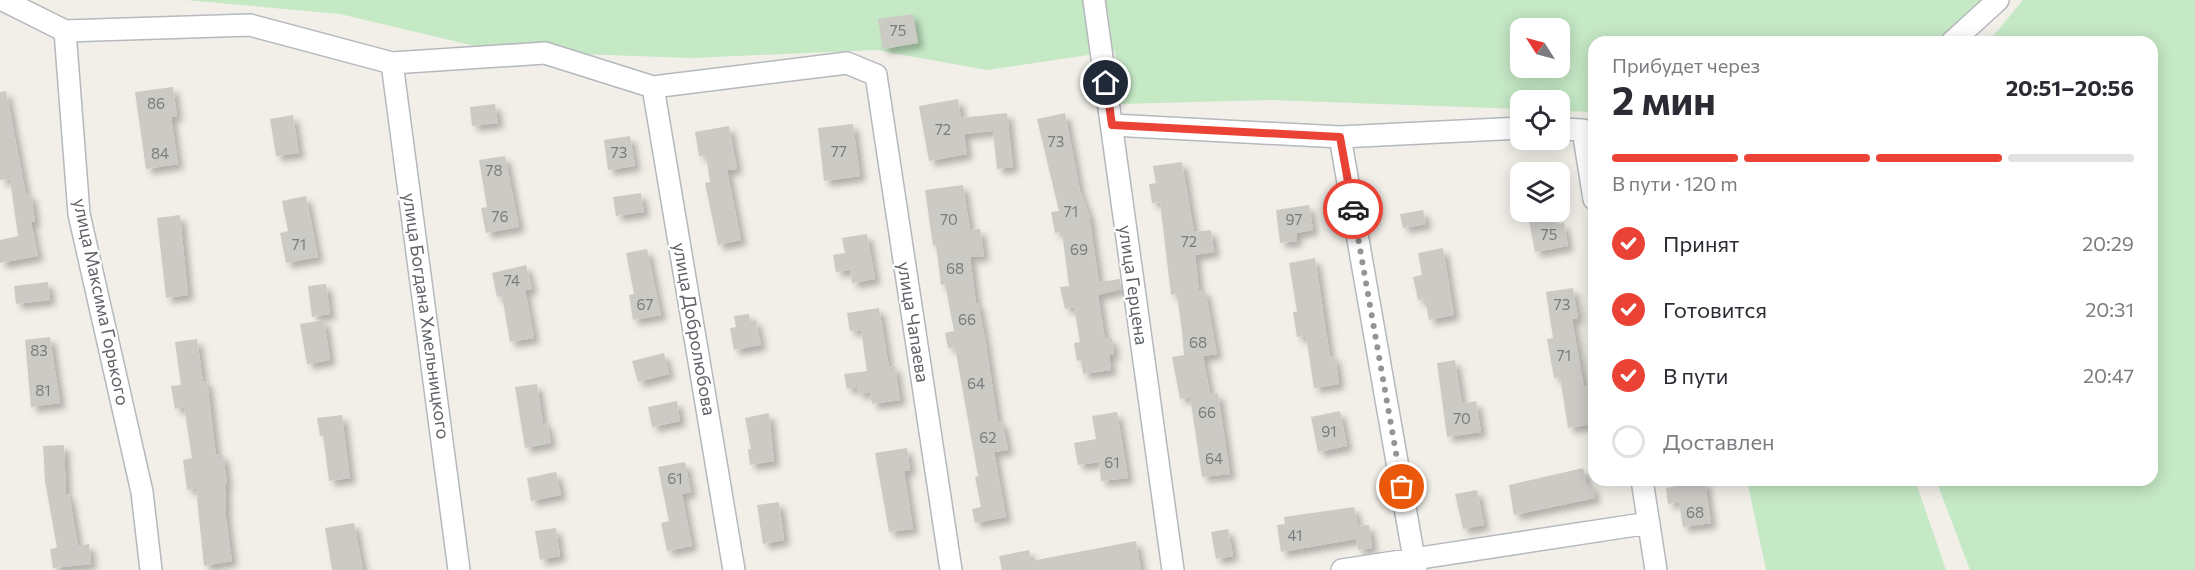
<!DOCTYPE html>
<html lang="ru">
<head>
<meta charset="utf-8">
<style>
	:root { --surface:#fff; --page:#f7f7f7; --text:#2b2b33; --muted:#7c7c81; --line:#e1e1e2; --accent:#ea4335 }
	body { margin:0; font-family:Commissioner,sans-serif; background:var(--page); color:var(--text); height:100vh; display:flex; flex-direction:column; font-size:22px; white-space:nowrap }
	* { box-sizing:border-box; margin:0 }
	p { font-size:20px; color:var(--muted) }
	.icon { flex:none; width:33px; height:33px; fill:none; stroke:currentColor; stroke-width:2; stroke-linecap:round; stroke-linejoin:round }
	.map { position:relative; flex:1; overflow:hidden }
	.side { position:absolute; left:1588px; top:36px; width:570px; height:450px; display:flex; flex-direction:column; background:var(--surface); border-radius:18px; box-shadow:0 3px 15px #0003 }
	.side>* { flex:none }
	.needle { width:39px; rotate:306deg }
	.controls { position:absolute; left:1510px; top:18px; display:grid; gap:12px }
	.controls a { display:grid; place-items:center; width:60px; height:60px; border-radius:12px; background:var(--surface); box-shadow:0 3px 15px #0003; font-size:30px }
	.pin { position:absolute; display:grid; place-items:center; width:51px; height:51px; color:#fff; margin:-26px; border:3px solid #fff; border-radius:50%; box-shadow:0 2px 6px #0007 }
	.courier { position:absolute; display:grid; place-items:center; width:60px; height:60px; margin:-30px; border:4px solid #ea4335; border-radius:50%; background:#fff; color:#222; box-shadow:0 2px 8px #0007 }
	.summary em { font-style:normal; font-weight:700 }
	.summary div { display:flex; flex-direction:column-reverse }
	.summary { display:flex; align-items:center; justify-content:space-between; height:102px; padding:0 24px }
	h1 { font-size:39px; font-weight:700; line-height:45px }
	.bar { display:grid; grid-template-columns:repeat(4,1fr); gap:9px 6px; align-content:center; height:72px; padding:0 24px }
	.bar i { height:8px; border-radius:4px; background:var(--line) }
	.bar .current { background:var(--accent) }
	.bar p { grid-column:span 4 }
	ol { padding:0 24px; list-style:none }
	li { display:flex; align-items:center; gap:18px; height:66px }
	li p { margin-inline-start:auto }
	li .icon { padding:6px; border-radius:50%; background:var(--accent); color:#fff; stroke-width:4 }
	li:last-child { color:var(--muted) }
	li i { width:33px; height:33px; border:3px solid var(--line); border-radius:50% }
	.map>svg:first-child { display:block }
</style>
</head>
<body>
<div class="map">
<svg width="2195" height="570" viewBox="0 0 2195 570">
	<defs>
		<filter id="shadow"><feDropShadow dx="5.5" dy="5.5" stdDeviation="3" flood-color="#0004"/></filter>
	</defs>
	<rect width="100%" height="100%" fill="#f1efe8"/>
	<path fill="#c5e8c5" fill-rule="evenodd" d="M186 0H1986L1934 42H1594V112L1560 111V100H1521V109L1270 100 1120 104 1115 51 987 70 876 50 691 58 496 51 340 14ZM1521 28H1560V68H1521Z
		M2023 0H2195V570H1970L1936 480H2152V42H1988Z
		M1747 480H1915L1946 570H1766Z"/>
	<path fill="#cccac5" filter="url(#shadow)" d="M913 14 918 43 883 49 878 19Z
		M173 87 177 116 171 117 178 164 146 169 135 92Z
		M6 91 26 195 31 194 35 222H31L38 256 0 263V240L18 236 10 179 0 180V92Z
		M958 99 961 118 1007 113 1013 167 997 169 993 131 964 134 967 154 929 161 919 106Z
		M495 104 498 123 472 126 470 107Z
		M1065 113 1080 191 1089 215 1099 282 1120 279 1121 289 1098 295 1105 339 1112 338 1114 354 1109 355 1111 370 1083 374 1081 360 1077 361 1074 343 1080 342 1074 307 1065 309 1060 287 1069 286 1062 232 1055 233 1051 212 1059 211 1037 119Z
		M293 115 299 153 276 156 270 119Z
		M853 124 860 176 824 181 818 128Z
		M729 126 737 169 727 170 741 240 718 245 705 183 710 182 706 155 699 156 695 132Z
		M630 136 635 166 608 170 604 140Z
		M505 156 519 227 486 233 481 208 487 207 479 160Z
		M1182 162 1194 232 1211 230 1214 252 1195 255 1199 291 1205 290 1217 354 1203 356 1210 394 1218 393 1230 474 1202 477 1190 397 1180 399 1172 357 1184 355 1182 332 1177 294 1171 295 1160 202 1152 203 1149 184 1156 183 1153 166Z
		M963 185 970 230 980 229 984 256 970 257 976 303H978L985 339 998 422 1002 421 1008 450 994 452 1006 517 975 523 972 509 981 507 975 477 978 476 955 347 948 348 945 333 954 331 945 284 941 285 936 245 933 246 925 190Z
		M641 193 644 212 616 216 613 197Z
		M306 196 318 257 286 263 280 233 288 231 282 201Z
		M1309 205 1313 230 1296 233 1297 241 1280 243 1276 210Z
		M1423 210 1426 224 1403 228 1400 214Z
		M1543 212 1544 218 1553 216 1554 225 1564 223 1568 246 1535 252 1528 215Z
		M180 215 188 295 166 298 157 218Z
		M867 234 875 279 852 283 850 270 836 272 833 255 845 253 842 238Z
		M1443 248 1454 315 1429 320 1425 299 1418 300 1413 277 1422 275 1418 253Z
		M647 249 661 315 633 320 629 295 634 294 626 253Z
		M1315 258 1330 357 1335 356 1339 384 1314 388 1306 336 1297 337 1293 312H1297L1289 263Z
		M526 265 532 289 525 290 534 338 510 342 502 296 497 297 492 273Z
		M48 282 50 300 16 304 14 286Z
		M326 284 330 314 312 317 308 286Z
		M1573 288 1578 318 1572 319 1584 387 1594 386V424L1568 428 1560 377 1554 378 1547 339 1553 338 1546 292Z
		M879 308 889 367 895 366 900 400 872 404 870 392 858 394 857 387 847 389 844 374 867 371 861 330 850 331 847 313Z
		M749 314 750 321 756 320 761 345 734 350 730 328 736 327 734 316Z
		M324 320 330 360 307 364 300 324Z
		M50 337 60 403 31 407 25 340Z
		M197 339 203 382 207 381 216 455 223 454 227 484H225L226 518 232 561 204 566 196 488 187 490 183 460 192 458 184 407 175 409 171 386 181 385 175 342Z
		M664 353 669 374 638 382 632 361Z
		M1455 360 1462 404 1476 401 1481 432 1447 437 1437 363Z
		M537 384 543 423H547L551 443 525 448 515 387Z
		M677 401 680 421 652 427 648 407Z
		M1340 411 1347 446 1318 452 1311 417Z
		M1117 412 1128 478 1101 481 1099 462 1078 465 1074 443 1096 439 1092 416Z
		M769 413 774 461 750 465 748 449H751L745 418Z
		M342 415 350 478 329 481 323 435 320 436 317 418Z
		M64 445 66 495 69 494 78 546 89 544 91 564 53 568 50 549 57 548 45 481 43 446Z
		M907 448 910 470 904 471 913 529 889 532 875 453Z
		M685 462 691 492 682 494 692 546 667 551 661 523 669 521 658 467Z
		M1583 468 1587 486 1592 484 1595 498 1514 515 1509 485Z
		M556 472 561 495 531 501 527 478Z
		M1705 481 1711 523 1683 527 1679 502 1668 504 1666 488Z
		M1477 490 1484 525 1463 529 1455 494Z
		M779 502 784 540 763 544 757 505Z
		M1354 507 1358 526 1369 525 1372 548 1358 550 1356 539 1281 552 1277 525 1285 524 1284 517Z
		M354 523 363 570H332L325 528Z
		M556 528 560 556 540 560 535 531Z
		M1228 529 1233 556 1216 559 1211 532Z
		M1136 541 1141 570H1002L999 556 1029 550 1031 561Z"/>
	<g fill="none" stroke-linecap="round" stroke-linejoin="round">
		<defs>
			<path id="minor" d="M3 0 65 31 250 25 392 63 545 53 653 87 847 63 876 75 951 570
				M1094 0 1173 570
				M65 31 79 214 142 492 151 570
				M1952 42 1998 0
				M392 63 459 570
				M653 87 734 570
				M1112 125 1340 137 1521 128
				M1560 129 1583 130 1594 199
				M1340 137 1416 570
				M1642 480 1656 570
				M1342 570 1649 523"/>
		</defs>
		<use href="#minor" stroke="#b5b8bc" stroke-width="24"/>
		<use href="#minor" stroke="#fff" stroke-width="21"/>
	</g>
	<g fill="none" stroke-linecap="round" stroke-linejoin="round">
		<path stroke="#929495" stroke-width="6" stroke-dasharray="0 10.8" d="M1353 209 1402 487"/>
		<path stroke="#ea4335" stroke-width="8" d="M1106 83 1112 125 1340 137 1353 209"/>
	</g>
	<g text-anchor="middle" stroke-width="4.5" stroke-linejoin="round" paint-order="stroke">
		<g font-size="15" fill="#7a7d7f">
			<text x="898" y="36">75</text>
			<text x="156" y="109">86</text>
			<text x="943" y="135">72</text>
			<text x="1056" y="147">73</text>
			<text x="839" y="157">77</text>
			<text x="619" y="158">73</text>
			<text x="160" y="159">84</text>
			<text x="494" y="176">78</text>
			<text x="1071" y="217">71</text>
			<text x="500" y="222">76</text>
			<text x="949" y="225">70</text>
			<text x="1294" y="225">97</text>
			<text x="1549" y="240">75</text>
			<text x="1189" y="247">72</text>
			<text x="299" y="250">71</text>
			<text x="1079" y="255">69</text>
			<text x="955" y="274">68</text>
			<text x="512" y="286">74</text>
			<text x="645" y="310">67</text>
			<text x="1562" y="310">73</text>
			<text x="967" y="325">66</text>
			<text x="1198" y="348">68</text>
			<text x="39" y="356">83</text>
			<text x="1564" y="361">71</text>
			<text x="976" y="389">64</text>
			<text x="43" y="396">81</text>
			<text x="1207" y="418">66</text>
			<text x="1462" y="424">70</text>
			<text x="1329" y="437">91</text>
			<text x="988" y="443">62</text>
			<text x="1214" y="464">64</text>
			<text x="1112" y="468">61</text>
			<text x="675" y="484">61</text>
			<text x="1695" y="518">68</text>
			<text x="1295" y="541">41</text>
		</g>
		<g font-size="18" fill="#5f6368" stroke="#fff">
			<text transform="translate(1133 285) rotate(82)" y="6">улица Герцена</text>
			<text transform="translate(101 302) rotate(78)" y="6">улица Максима Горького</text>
			<text transform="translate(426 316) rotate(82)" y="6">улица Богдана Хмельницкого</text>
			<text transform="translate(913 322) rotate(81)" y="6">улица Чапаева</text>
			<text transform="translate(694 329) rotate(80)" y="6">улица Добролюбова</text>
		</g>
	</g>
</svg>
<div class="controls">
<a><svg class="needle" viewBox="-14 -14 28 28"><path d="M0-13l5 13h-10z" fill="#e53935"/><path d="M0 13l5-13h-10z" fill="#7c7c81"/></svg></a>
<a><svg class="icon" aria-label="locate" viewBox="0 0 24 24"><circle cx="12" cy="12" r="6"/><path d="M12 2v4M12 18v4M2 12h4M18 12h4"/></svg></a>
<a><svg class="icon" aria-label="layers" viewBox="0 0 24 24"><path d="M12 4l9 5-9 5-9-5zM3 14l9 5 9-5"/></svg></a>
</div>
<div class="pin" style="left:1402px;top:487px;background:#ea580c"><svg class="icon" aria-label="bag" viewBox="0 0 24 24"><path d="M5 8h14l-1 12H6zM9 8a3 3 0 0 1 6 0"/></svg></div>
<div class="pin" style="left:1106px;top:83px;background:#1f2937"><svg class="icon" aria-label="home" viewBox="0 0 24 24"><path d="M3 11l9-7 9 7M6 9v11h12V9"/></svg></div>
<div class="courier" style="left:1353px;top:209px"><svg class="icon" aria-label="car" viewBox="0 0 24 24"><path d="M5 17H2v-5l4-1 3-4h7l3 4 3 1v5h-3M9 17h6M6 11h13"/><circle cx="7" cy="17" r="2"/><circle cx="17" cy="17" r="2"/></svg></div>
<section class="side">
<div class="summary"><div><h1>2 мин</h1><p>Прибудет через</p></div><em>20:51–20:56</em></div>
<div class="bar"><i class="current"></i><i class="current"></i><i class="current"></i><i></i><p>В пути · 120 m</p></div>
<ol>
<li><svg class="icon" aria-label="check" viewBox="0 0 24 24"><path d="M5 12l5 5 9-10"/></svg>Принят<p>20:29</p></li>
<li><svg class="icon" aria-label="check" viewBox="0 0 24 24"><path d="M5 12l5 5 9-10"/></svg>Готовится<p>20:31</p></li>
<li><svg class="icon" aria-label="check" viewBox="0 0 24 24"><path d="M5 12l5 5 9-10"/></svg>В пути<p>20:47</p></li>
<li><i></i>Доставлен</li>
</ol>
</section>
</div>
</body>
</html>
